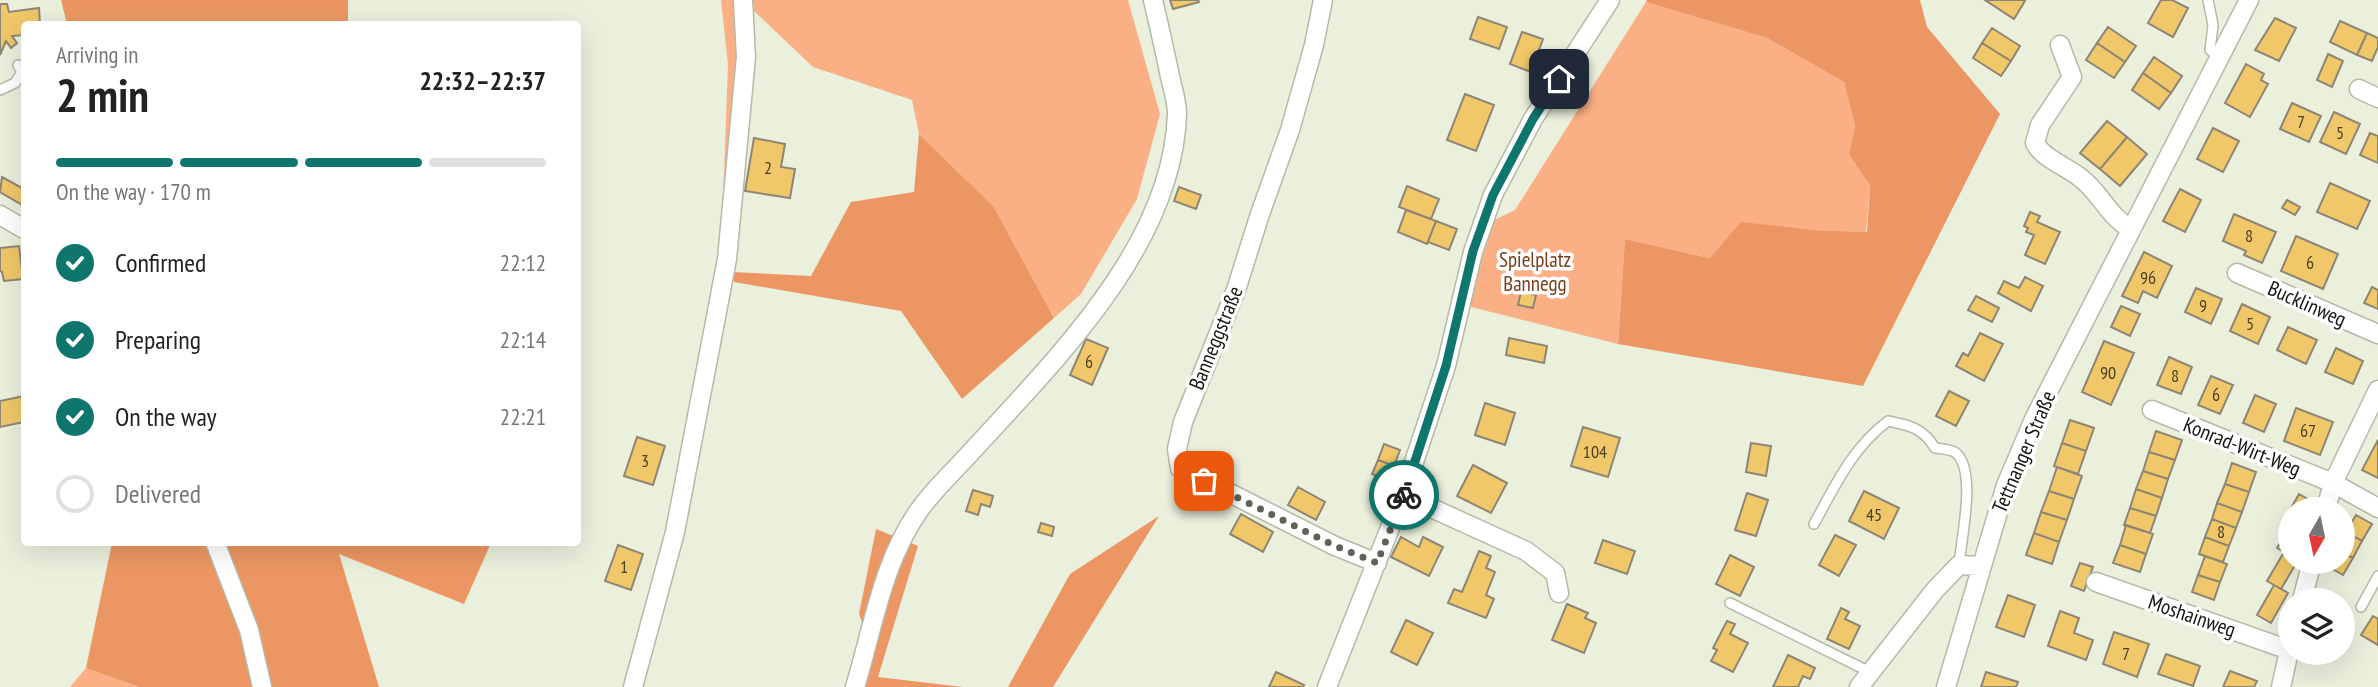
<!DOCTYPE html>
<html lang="en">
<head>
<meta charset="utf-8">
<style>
	:root { --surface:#fff; --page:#f2f2f2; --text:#222; --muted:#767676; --line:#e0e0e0; --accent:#0f766e }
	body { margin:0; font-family:"PT Sans Narrow",sans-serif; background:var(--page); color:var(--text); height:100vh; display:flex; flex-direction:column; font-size:26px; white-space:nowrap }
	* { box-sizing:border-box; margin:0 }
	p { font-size:23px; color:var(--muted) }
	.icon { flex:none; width:38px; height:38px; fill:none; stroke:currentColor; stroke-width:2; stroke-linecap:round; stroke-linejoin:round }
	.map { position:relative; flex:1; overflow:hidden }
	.details { position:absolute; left:21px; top:21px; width:560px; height:525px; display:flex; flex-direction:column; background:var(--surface); border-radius:7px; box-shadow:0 7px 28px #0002 }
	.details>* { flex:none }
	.needle { width:46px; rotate:189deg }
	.controls { position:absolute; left:2278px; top:497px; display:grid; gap:14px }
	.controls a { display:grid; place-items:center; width:77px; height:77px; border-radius:50%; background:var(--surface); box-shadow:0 7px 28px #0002; font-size:35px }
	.pin { position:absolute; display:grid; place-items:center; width:60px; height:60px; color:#fff; margin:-30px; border-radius:14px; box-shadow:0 4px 10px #0006 }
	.courier { position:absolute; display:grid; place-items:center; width:70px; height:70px; margin:-35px; border:5px solid #0f766e; border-radius:50%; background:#fff; color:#222; box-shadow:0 2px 9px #0007 }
	.headline em { font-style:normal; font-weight:700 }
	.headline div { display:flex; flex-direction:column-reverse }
	.headline { display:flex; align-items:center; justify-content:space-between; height:119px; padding:0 35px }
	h1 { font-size:46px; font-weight:700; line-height:52px }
	.bar { display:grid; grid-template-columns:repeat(4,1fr); gap:10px 7px; align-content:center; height:84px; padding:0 35px }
	.bar i { height:9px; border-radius:5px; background:var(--line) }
	.bar .active { background:var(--accent) }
	.bar p { grid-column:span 4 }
	ol { padding:0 35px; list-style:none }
	li { display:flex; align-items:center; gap:21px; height:77px }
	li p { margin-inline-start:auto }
	li .icon { padding:7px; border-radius:50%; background:var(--accent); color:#fff; stroke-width:4 }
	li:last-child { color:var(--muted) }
	li i { width:38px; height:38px; border:4px solid var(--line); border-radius:50% }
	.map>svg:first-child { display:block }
</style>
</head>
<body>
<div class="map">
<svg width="2378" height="687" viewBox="0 0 2378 687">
	<rect width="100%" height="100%" fill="#eaf0dc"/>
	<path fill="#fab084" d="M721 0H737L739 50 722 227 728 65Z
		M752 0H1128L1160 114 1137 199 1081 294 1054 318 994 207 919 134 912 100 813 67 753 10Z
		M1646 2 1767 38 1844 82 1855 126 1849 154 1870 186 1866 232 1813 230 1711 258 1625 239 1618 344 1467 306 1477 262 1494 220 1515 210Z
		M86 668 139 687H70Z"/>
	<path fill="#ec9763" d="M61 0H348V24H67Z
		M1647 0H1920L1927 27 2000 114 1863 386 1618 344 1625 239 1710 258 1741 222 1813 230 1867 232 1870 186 1849 154 1855 126 1844 82 1767 38 1646 2Z
		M919 134 994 207 1054 318 962 399 901 311 734 282 732 272 811 276 851 202 914 192Z
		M1159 516 1053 687H1008L1070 574Z
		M876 529 918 546 878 677 963 687H860L866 633 859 614Z
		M112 543H491L464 604 339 554 379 687H139L86 668Z"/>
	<path fill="#f0c769" stroke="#8e8675" stroke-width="2" d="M1170 0H1198L1199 2 1173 9Z
		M1985 0H2023L2025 1 2014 19Z
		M2161 0H2172L2188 8 2173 37 2148 23Z
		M0 4H7L9 12 39 8 40 24H24V35L12 36 17 43 11 48 6 41 0 55Z
		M1478 17 1507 27 1499 49 1470 39Z
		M2275 18 2296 28 2279 61 2255 50Z
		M2340 21 2367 33 2357 55 2330 42Z
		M2108 27 2136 46 2125 62 2097 43Z
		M1992 28 2020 46 2011 61 1982 43Z
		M1522 32 1543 39 1531 72 1510 64Z
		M2367 33 2378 38V47L2372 61 2357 55Z
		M1982 43 2011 61 2001 76 1973 58Z
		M2097 43 2125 62 2114 78 2086 60Z
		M2328 54 2343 61 2332 87 2317 80Z
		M2154 57 2182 76 2171 93 2143 73Z
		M2246 64 2264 74 2261 80 2268 84 2250 117 2225 103Z
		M2143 73 2171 93 2159 109 2132 90Z
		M1465 94 1494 105 1476 151 1447 140Z
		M2292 103 2321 116 2309 142 2280 129Z
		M2334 112 2360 124 2346 154 2320 142Z
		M2107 121 2127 137 2100 169 2080 153Z
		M2213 128 2239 141 2223 172 2197 159Z
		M2370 133 2378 136V163L2360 155Z
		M2127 137 2147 154 2120 186 2100 169Z
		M754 138 785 144 781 167 795 169 790 198 745 191Z
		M2 177 24 189V206L0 192Z
		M2330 183 2370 201 2357 229 2317 212Z
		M1407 186 1439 199 1431 219 1399 207Z
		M1179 187 1201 195 1196 209 1174 201Z
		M2180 189 2201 200 2185 232 2163 221Z
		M2287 200 2300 207 2295 215 2282 208Z
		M1406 210 1436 221 1427 244 1398 232Z
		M2030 212 2040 216 2037 222 2060 232 2045 264 2025 255 2034 235 2026 232 2028 228 2024 226Z
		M2234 214 2276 232 2262 263 2244 255 2246 251 2223 241Z
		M1436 221 1457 229 1449 250 1428 242Z
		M2296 236 2338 254 2323 289 2281 271Z
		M19 246 23 279 4 281 2 272 0 271V248Z
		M2144 252 2172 266 2157 298 2143 291 2138 303 2122 296Z
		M2025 277 2043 286 2031 311 1998 293 2004 281 2019 288Z
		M2372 287 2378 290V309L2364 303Z
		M2196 288 2222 299 2211 324 2185 312Z
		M1521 292 1536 295 1533 308 1518 305Z
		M1976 296 1999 308 1992 322 1968 310Z
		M2242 304 2270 317 2258 344 2230 331Z
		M2121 306 2140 314 2130 336 2111 327Z
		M2288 327 2317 340 2306 364 2277 350Z
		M1980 333 2003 344 1984 381 1956 366 1963 353 1968 356Z
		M1509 338 1547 346 1544 363 1506 355Z
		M1086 339 1108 348 1092 385 1070 375Z
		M2104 341 2134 353 2111 405 2082 392Z
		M2336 348 2363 361 2353 384 2325 372Z
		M2169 357 2192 367 2181 394 2157 385Z
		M2211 376 2233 385 2220 414 2198 405Z
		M1949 391 1969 401 1956 426 1936 416Z
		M2255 395 2276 404 2264 432 2243 423Z
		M24 396V422L0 427V401Z
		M1485 403 1515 413 1505 445 1475 435Z
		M2296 408 2333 422 2320 455 2284 441Z
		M2070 420 2094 428 2086 451 2062 443Z
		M1583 427 1620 438 1608 477 1571 466Z
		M2156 431 2182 440 2175 460 2149 452Z
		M637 437 665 446 653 485 624 476Z
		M2378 440V478L2362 470Z
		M1751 443 1771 446 1766 476 1746 472Z
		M2062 443 2086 451 2078 474 2054 466Z
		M1384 444 1400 450 1394 466 1378 460Z
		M2149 452 2175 460 2168 479 2143 471Z
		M1378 460 1398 467 1393 482 1372 474Z
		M2232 463 2256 472 2249 492 2225 484Z
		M1473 465 1507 483 1491 513 1457 496Z
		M2057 467 2082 476 2074 499 2049 491Z
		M2143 471 2168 479 2162 498 2136 489Z
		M2225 484 2249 492 2242 512 2217 503Z
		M1298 487 1325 502 1316 520 1288 505Z
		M2136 489 2162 498 2156 516 2130 508Z
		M973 490 993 496 990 507 981 504 978 515 966 511Z
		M1864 491 1899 508 1884 539 1849 521Z
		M2049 491 2074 499 2067 520 2041 512Z
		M1747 493 1768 500 1756 536 1735 530Z
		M2299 494 2313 502 2309 509H2291V517L2287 515Z
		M2217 503 2242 512 2236 528 2212 519Z
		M2130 508 2156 516 2150 533 2124 525Z
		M2041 512 2067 520 2059 542 2034 533Z
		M1241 514 1273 532 1263 552 1230 534Z
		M2356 515 2372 524 2362 541 2346 532Z
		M2212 519 2236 528 2229 546 2205 537Z
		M1041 523 1054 527 1052 536 1038 532Z
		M2126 525 2153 534 2146 554 2120 545Z
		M2291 525V556L2277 548Z
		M2346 532 2362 541 2353 558 2343 553V538Z
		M2034 533 2059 542 2052 564 2026 555Z
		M1835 535 1856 545 1839 576 1819 565Z
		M1401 537 1419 547 1423 537 1443 547 1429 576 1391 557Z
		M2205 537 2229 546 2223 562 2199 554Z
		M1603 540 1635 551 1627 574 1595 563Z
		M618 545 643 554 631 590 605 581Z
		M2120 545 2146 554 2140 572 2113 563Z
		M1479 551 1491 556 1486 568 1495 572 1486 595 1494 599 1486 618 1448 603 1454 589 1462 592Z
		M2284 552 2291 556V562H2297L2281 589 2267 581Z
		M2343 553 2353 558 2343 575 2327 566 2330 562H2343Z
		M1730 555 1754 567 1740 596 1716 584Z
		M2205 556 2227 564 2220 582 2198 575Z
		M2080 563 2093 567 2084 591 2071 586Z
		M2198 575 2220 582 2214 600 2192 592Z
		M2274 585 2288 593 2271 623 2257 615Z
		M2008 595 2035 605 2024 637 1996 627Z
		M1567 604 1588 613 1585 618 1596 623 1584 653 1552 640Z
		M1841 608 1849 612 1845 619 1860 626 1849 649 1827 639Z
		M2060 611 2079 618 2074 633 2093 640 2086 660 2048 646Z
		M2373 616 2378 619V645L2361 635Z
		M1406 620 1433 633 1417 665 1391 652Z
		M1727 621 1735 624 1730 634 1748 643 1733 672 1711 661 1717 650 1713 648Z
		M2114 632 2149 644 2137 677 2103 664Z
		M2166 654 2200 666 2193 686 2158 674Z
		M1788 655 1815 668 1810 679 1803 676 1798 687H1773Z
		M2230 671 2257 681 2254 687H2223Z
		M1276 672 1304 685 1303 687H1269Z
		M1986 672 2018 682 2016 687H1981Z"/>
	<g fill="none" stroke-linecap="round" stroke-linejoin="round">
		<defs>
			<path id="service" d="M2208 0 2213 25 2210 50 2219 58
				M0 90 15 83 22 72 18 65
				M1814 524C1835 486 1852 448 1888 421 1909 425 1923 428 1935 448 1942 449 1951 449 1956 453 1977 471 1961 539 1959 565
				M1730 603 1870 672
				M2361 607 2378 576"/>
			<path id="minor" d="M1323 0 1314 45 1290 130 1260 214 1236 290 1183 422 1177 449 1180 468 1335 546 1377 563
				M2060 45 2072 77 2040 125 2035 143C2044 160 2067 166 2082 179 2101 194 2109 217 2131 229
				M2359 89 2378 98
				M0 215 24 229
				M2237 273 2378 334
				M2152 410 2333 483 2378 508
				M1403 495 1526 551 1555 573 1559 593
				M2326 509 2333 483 2378 390
				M215 542 249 630 262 687
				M2096 582 2289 650
				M2302 600 2312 562
				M633 687 675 532 727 259 746 57 743 0
				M855 687C873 628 883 560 920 509 935 488 956 469 973 450 1056 359 1173 245 1177 114 1177 102 1173 89 1170 77 1165 51 1159 26 1153 0
				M1327 687 1403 495 1446 366 1473 252 1493 195 1533 119 1610 0
				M1859 687 1935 590 1959 565 1981 566
				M1946 687 2006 485 2035 417 2249 0
				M2281 687 2291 642"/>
		</defs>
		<use href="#service" stroke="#b4baa7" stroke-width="12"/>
		<use href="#minor" stroke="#b4baa7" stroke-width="21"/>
		<use href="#service" stroke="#fff" stroke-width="9"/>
		<use href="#minor" stroke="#fff" stroke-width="18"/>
	</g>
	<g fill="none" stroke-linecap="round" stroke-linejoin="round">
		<path stroke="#5f6257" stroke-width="7" stroke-dasharray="0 12.6" d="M1204 481 1335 546 1377 563 1404 495"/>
		<path stroke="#0f766e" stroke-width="9" d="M1404 495 1446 366 1473 251 1493 195 1533 119 1559 79"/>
	</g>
	<g text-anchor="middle" stroke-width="7" stroke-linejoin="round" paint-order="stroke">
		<g font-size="18" fill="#4b4226">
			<text x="2301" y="128">7</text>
			<text x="2340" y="139">5</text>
			<text x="768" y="174">2</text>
			<text x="2249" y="242">8</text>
			<text x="2310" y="269">6</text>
			<text x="2148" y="284">96</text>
			<text x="2203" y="312">9</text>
			<text x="2250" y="330">5</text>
			<text x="1089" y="368">6</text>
			<text x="2108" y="379">90</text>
			<text x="2175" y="382">8</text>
			<text x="2216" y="401">6</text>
			<text x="2308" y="437">67</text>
			<text x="1595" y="458">104</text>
			<text x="645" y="467">3</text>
			<text x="1874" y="521">45</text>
			<text x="2221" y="538">8</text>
			<text x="624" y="573">1</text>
			<text x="2126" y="660">7</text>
		</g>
		<g font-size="21" fill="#78411c" stroke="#fff">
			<text x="1535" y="267">Spielplatz<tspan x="1535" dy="24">Bannegg</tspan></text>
		</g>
		<g font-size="21" fill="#14160f" stroke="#fff">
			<text transform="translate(2307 304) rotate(24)" y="7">Bucklinweg</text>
			<text transform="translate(1216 338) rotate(-68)" y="7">Banneggstraße</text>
			<text transform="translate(2242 447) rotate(22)" y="7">Konrad-Wirt-Weg</text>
			<text transform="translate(2024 452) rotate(-67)" y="7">Tettnanger Straße</text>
			<text transform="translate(2192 616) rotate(19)" y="7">Moshainweg</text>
		</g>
	</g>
</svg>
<div class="controls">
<a><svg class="needle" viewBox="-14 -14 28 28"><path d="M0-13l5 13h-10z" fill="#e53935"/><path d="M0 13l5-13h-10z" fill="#767676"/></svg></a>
<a><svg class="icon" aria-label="layers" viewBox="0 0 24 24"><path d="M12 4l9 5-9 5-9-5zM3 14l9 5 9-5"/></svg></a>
</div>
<div class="pin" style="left:1204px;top:481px;background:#ea580c"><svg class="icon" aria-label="bag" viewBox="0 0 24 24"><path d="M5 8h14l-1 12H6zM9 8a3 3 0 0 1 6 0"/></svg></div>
<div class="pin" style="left:1559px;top:79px;background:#1f2937"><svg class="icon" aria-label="home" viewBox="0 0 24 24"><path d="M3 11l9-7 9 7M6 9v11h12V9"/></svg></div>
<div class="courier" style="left:1404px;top:495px"><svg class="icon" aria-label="bike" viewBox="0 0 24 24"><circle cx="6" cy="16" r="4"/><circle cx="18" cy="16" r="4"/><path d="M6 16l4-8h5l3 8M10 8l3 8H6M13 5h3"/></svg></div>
<section class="details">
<div class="headline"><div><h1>2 min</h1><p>Arriving in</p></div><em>22:32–22:37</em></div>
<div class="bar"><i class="active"></i><i class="active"></i><i class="active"></i><i></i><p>On the way · 170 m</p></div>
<ol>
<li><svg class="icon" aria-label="check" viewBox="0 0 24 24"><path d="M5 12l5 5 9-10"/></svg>Confirmed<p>22:12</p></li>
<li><svg class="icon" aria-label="check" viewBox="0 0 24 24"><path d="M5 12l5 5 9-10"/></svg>Preparing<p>22:14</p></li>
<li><svg class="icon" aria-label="check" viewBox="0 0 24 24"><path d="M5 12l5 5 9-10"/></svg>On the way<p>22:21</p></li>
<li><i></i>Delivered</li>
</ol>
</section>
</div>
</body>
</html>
